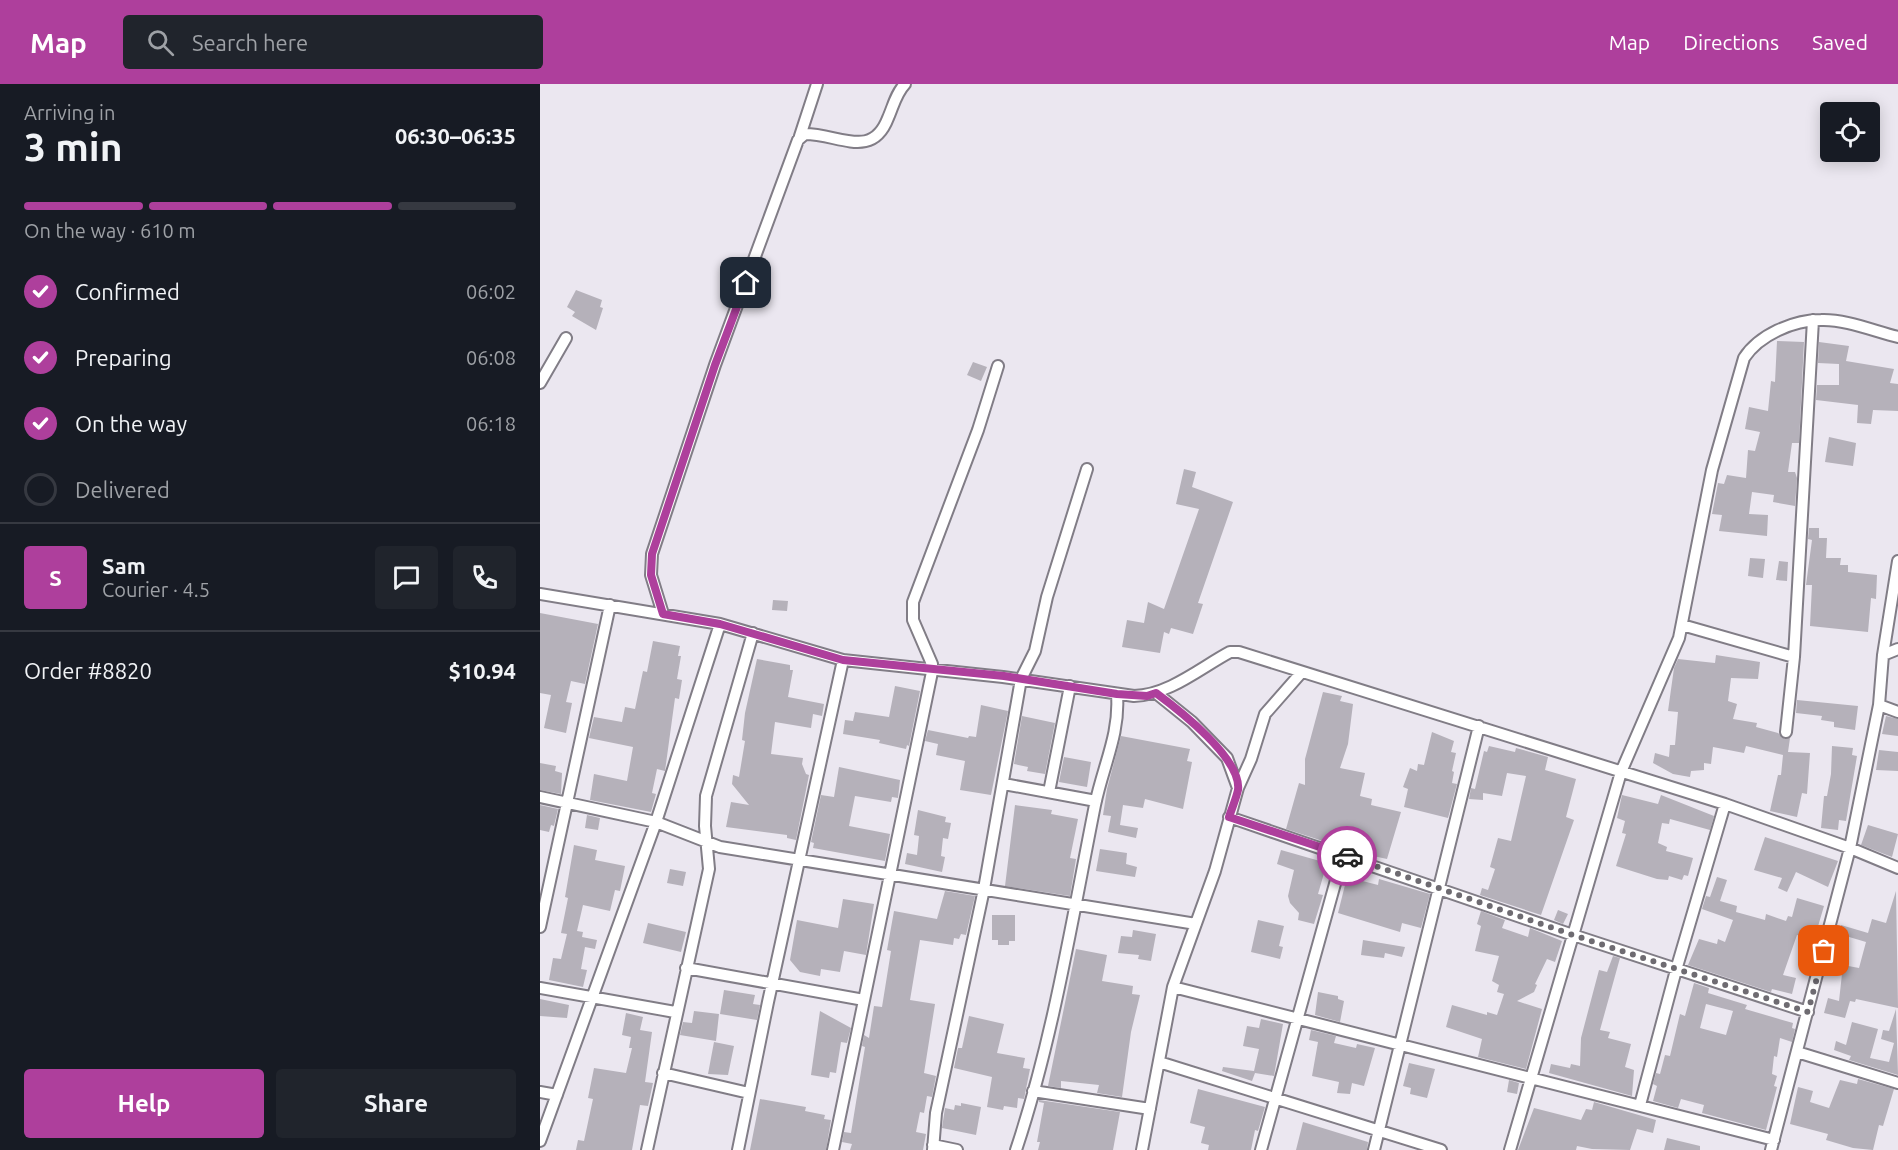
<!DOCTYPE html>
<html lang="en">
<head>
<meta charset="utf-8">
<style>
	:root { --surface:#171b24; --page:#20242c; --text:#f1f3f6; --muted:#9ea1a6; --line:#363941; --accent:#ae3f9c }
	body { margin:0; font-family:Ubuntu,sans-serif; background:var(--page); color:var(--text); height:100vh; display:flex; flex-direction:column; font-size:22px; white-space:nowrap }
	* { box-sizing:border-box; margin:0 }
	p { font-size:20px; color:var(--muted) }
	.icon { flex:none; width:33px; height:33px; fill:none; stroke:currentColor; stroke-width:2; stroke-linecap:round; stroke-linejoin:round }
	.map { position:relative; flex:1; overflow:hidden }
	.details { display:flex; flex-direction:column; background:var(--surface); width:540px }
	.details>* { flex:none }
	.controls { position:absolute; left:1280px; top:18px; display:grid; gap:12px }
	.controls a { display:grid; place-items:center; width:60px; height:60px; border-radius:6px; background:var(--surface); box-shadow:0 3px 15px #0003; font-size:30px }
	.pin { position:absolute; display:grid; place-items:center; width:51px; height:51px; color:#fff; margin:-26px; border-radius:12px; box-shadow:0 3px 9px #0006 }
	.courier { position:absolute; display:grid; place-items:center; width:60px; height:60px; margin:-30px; border:4px solid #ae3f9c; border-radius:50%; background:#fff; color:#222; box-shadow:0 2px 8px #0007 }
	.overview em { font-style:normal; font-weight:700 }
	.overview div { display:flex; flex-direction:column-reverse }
	.overview { display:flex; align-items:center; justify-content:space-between; height:102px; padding:0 24px }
	h1 { font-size:39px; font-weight:700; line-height:45px }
	.bar { display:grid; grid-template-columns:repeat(4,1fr); gap:9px 6px; align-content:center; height:72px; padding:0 24px }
	.bar i { height:8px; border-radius:4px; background:var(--line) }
	.bar .current { background:var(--accent) }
	.bar p { grid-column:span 4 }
	.line { display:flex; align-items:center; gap:15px; padding:0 24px; border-top:2px solid var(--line) }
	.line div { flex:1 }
	.round { display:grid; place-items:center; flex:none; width:63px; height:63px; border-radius:6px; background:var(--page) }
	ol { padding:0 24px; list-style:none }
	li { display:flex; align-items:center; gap:18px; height:66px }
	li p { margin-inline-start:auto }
	li .icon { padding:6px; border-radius:50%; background:var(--accent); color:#fff; stroke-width:4 }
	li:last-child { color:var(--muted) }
	li i { width:33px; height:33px; border:3px solid var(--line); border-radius:50% }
	.primary-button { display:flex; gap:12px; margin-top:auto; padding:12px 24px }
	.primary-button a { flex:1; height:69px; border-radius:6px; background:var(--accent); color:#fff; font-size:24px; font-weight:700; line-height:69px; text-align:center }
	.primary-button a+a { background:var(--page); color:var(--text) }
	header { display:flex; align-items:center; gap:36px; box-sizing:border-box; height:84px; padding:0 30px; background:var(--accent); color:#fff }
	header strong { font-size:28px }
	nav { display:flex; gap:33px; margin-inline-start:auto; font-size:21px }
	.search { width:420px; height:54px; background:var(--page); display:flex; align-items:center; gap:15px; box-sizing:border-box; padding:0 21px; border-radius:6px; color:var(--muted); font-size:22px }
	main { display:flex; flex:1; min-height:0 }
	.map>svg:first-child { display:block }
</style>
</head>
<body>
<header>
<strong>Map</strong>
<div class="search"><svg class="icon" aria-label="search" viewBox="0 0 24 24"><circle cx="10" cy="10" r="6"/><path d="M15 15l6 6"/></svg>Search here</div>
<nav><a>Map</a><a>Directions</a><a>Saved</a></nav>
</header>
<main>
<section class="details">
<div class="overview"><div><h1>3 min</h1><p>Arriving in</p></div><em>06:30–06:35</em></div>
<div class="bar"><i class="current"></i><i class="current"></i><i class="current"></i><i></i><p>On the way · 610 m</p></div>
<ol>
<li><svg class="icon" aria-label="check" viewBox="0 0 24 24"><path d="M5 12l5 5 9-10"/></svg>Confirmed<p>06:02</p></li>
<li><svg class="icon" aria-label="check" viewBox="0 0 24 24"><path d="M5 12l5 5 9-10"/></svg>Preparing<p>06:08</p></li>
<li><svg class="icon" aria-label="check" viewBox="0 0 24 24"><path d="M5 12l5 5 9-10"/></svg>On the way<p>06:18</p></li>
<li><i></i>Delivered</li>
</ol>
<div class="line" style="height:108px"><b class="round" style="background:var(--accent);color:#fff">S</b><div><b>Sam</b><p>Courier · 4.5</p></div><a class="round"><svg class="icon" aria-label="chat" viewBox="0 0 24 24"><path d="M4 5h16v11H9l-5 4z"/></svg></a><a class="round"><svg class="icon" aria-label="phone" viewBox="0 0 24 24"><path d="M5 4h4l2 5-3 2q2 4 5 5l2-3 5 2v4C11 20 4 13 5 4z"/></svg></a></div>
<div class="line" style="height:78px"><div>Order #8820</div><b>$10.94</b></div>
<div class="primary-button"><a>Help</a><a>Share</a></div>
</section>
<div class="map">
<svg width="1358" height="1066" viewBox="0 0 1358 1066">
	<rect width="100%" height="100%" fill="#ebe7f0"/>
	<path fill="#b5b1ba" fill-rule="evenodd" d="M36 206 62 216 60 223 63 224 56 246 32 232 35 228 27 223Z
		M1237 257 1264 258 1259 359H1252L1248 388H1255L1257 394 1255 422 1233 418 1234 411 1212 408 1209 430 1228 431 1227 452 1179 447 1182 431 1172 430 1178 399 1184 400 1187 391 1206 394 1208 366 1215 367 1220 348 1205 345 1209 323 1228 327 1231 297 1235 298Z
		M1279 258 1309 262 1306 277 1354 285 1350 299 1358 300V327L1333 326 1331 340 1317 339 1318 321 1276 316 1277 301H1299V280L1278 279Z
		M433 278 447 283 441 297 427 291Z
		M1289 353 1316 359 1313 382 1285 378Z
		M644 385 656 388 652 403 693 418 658 519 663 520 653 550 631 544 629 550 624 548 620 569 582 563 587 536 604 539 608 518 624 525 659 425 636 420Z
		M1269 444H1279V454H1287L1286 474H1301L1300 481H1308V488L1337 491 1336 515 1331 514 1328 548 1270 542 1272 501H1266L1272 456 1268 455Z
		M1210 474 1225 475 1223 494 1208 492Z
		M1239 477 1248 478 1247 497 1236 496Z
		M233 516 248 517 247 527 232 526Z
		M0 529 58 540 45 600 31 597 26 618 32 619 26 649 4 644 11 611 0 609Z
		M113 557 140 562 138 572H141L137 595 142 596 139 615 135 614 125 687 117 685 112 709 116 710 111 728 50 716 54 690 87 697 93 663 49 654 54 633 82 638 85 623 95 625 103 587 107 588Z
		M1176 571 1220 578 1218 595 1191 594 1188 617 1197 620 1193 635 1217 639 1216 643 1238 649 1245 655 1250 654 1248 668 1270 669 1267 710 1262 709 1257 733 1230 727 1238 691H1241L1243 671 1206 662 1204 669 1173 663 1171 680 1164 679V686L1151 687 1150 693 1133 690 1113 679 1115 669 1129 673 1130 661H1135L1138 628 1128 627 1134 584 1138 575 1175 579Z
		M217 575 250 581V586H253L248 613 284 620 282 632 273 630 271 644 235 638 231 670 263 674 262 680 266 690 269 691 256 756 247 754V751L186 743 191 718 209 721 192 700 193 691 199 693 205 657 202 656 205 629Z
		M355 602 380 607 369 662 367 661 366 665 339 659 340 656 303 650 305 636 313 637 315 628 349 633Z
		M783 608 802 612 800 617 813 620 808 660 800 684 825 689 820 712 832 715 831 721 861 728 847 775 815 768 818 753 791 749 789 759 746 745 759 699 765 701V675Z
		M1257 616 1318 622 1315 646 1294 643V638L1281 636 1282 632 1256 629Z
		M441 621 468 627 451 711 420 706 425 677 396 671 398 660 385 657 388 646 428 654 429 652 436 653Z
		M482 632 515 639 505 690 487 687 488 683 474 680Z
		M1346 632 1358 635V652L1342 650Z
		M892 648 914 657 911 668 916 669 912 687 914 688 912 699 917 700 908 734 864 723 868 705 863 703 870 684 877 687 878 680 884 681Z
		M581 652 650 665 647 677 652 678 643 725 605 715 603 724 583 721 580 741 598 744 596 754 568 748 571 732 563 731 567 705Z
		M949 662 975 668 976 664 1008 673 1005 686 1036 695 1026 733 1034 736 1001 831 940 811 942 804 948 806 955 785 950 783 958 754 971 757 986 692 967 689 962 712 943 709V716L929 715 931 704 935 705 944 667 947 668Z
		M1292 662 1313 664 1312 671 1317 672 1306 737 1299 736 1298 746 1281 744 1284 712H1287L1291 690Z
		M1339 666 1358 668V687L1336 686Z
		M524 673 551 678 547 703 519 698Z
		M0 679 16 682 15 687 22 689 21 710 0 706Z
		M299 683 360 696 358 714 352 713 351 718 315 712 309 742 350 750 345 777 273 764 274 759 271 758 281 711 294 713Z
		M1082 711 1118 720 1121 711 1174 732 1170 746 1130 735 1129 740 1122 739 1118 759 1127 763 1126 767 1153 774 1148 792 1144 791 1142 796 1129 792 1128 796 1117 795 1076 782 1086 750 1082 749 1085 737 1077 734Z
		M0 721 18 725 14 742 11 741 9 748 0 746Z
		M475 721 512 726 511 730 538 735 530 774 536 775 530 812 465 802Z
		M378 726 406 733 405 738 411 739 408 755 403 754 401 772 405 773 402 788 365 780 367 769 377 771 379 752 374 751Z
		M47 731 60 734 58 746 45 744Z
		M1328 741 1358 750 1352 773 1321 761Z
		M1225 753 1298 777 1288 803 1256 788 1247 808 1238 804 1242 794 1214 786Z
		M34 761 57 766 55 776 85 782 80 807 75 806 70 827 43 821 37 847 43 848 42 853 57 856 55 865 45 863 41 885 47 886 43 903 9 896 13 874 21 875 27 850 21 849 28 814 25 813Z
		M560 765 587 769 586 780 597 783 595 793 556 787Z
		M741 766 787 779 778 810 783 811 774 840 758 836 759 829 750 819 748 812 754 786 737 780Z
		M130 785 146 788 143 802 127 799Z
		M807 793 838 801 839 795 890 810 881 844 862 839 860 848 798 829Z
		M1177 793 1187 796 1180 817 1197 822 1196 828 1225 836 1226 830 1246 837 1248 832 1252 833 1257 814 1284 822 1274 856 1257 851 1243 891 1256 894 1252 910 1232 905 1231 908 1148 881 1159 855 1177 860 1178 855 1185 858 1193 836 1162 825 1166 812 1170 813Z
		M405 807 435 812 426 851 421 850 419 855 414 854 413 861 380 856 370 916 395 920 384 989 396 992 392 1013 387 1012 384 1029 380 1028 376 1048 386 1050 383 1066H310L312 1060 302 1058 304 1048 311 1049 325 963 322 962 324 951 329 954 334 922 342 923 351 867 347 866 354 827 397 835Z
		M1356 807 1358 924 1316 915 1315 918 1310 917 1305 934 1284 929 1288 914 1299 917 1303 881 1319 884 1326 858 1299 850 1301 841 1328 849 1332 835 1346 839Z
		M303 815 334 820 326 871 304 867 300 888 281 885 280 892 260 888 250 876 257 836 298 844Z
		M1018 826 1028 830 1023 840 1014 836Z
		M941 827 965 836 962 844 988 853 990 844 1022 857 1015 878 1007 875 995 900 997 901 994 908 977 917 1002 925 986 985 938 973 942 955 906 943 912 921 947 931V928L957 931 964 910 957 908 959 901 952 897 959 872 935 867 941 842 937 840Z
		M452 831H475V857H469V861H458V856H452Z
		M718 836 744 842 739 862 743 863 740 875 711 868Z
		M108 839 146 848 141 868 103 859Z
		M593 846 616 850 611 877 598 875 599 871 578 869 581 852 592 853Z
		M823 856 865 863 862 873 845 869 844 874 821 871Z
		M536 865 567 871 562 897 593 902 592 910 600 911 591 948 582 1013 557 1009 559 1001 521 997V1004L508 1002Z
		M1073 872 1080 874 1060 946 1070 948 1068 954 1091 960 1085 983 1094 986 1092 1012 1009 989 1011 980 1030 984 1031 980 1040 982 1041 954 1059 886 1067 888Z
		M1154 899 1169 904 1168 909 1207 921 1205 925 1253 939 1252 944 1255 945 1252 958 1240 954 1237 973 1234 972 1232 990 1237 992 1234 1002 1237 1003 1226 1046 1162 1029 1164 1021 1141 1015 1138 1024 1113 1017 1117 1002 1113 1000 1116 989 1120 990 1125 971 1130 972 1140 930 1145 932ZM1166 920 1193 927 1186 951 1160 944Z
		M184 906 215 911 213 920 220 921 217 936 180 930Z
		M778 908 798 912V915L804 917 800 938 775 931Z
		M0 915 29 921 27 934 0 932Z
		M1356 925 1358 991 1309 976 1311 972 1294 966 1296 957 1306 961 1312 938 1338 945 1330 974 1349 978 1354 959 1341 955 1343 946 1349 947Z
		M154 927 179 930 176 957 140 951 143 938 152 939Z
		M280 927 311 944 307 959 301 958 296 989 290 988 289 994 271 991Z
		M86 929 103 933 100 946 112 948 105 998 113 999 108 1022 100 1021 92 1066H36L38 1056 44 1057 53 1015 48 1014 54 984 86 989 92 964H89L91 953 82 951Z
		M429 932 464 940 457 969 485 974 483 984 490 985 484 1015 478 1014 477 1024 464 1022 463 1026 447 1023 452 993 414 984 418 964H422Z
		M721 935 743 940 734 992 715 989 712 997 682 987 683 983 714 987 719 965 703 962 707 942 719 944Z
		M771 946 796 952 794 959 816 964 817 960 835 964 824 1002 812 999 810 1010 797 1009 799 998 772 992 778 958 769 956Z
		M174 958 194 962 188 991 168 990Z
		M869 979 895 985 887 1014 870 1010 871 1004 863 1002Z
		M1318 995 1354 1005 1343 1042 1339 1041 1333 1066 1313 1064 1286 1056 1288 1050 1250 1040 1258 1003 1273 1007 1270 1018 1289 1024 1300 996 1317 1000Z
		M969 996 979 999 977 1010 967 1008Z
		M658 1005 725 1023 718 1047 715 1046 711 1066H668L669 1061 661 1059 665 1043 650 1039Z
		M220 1015 266 1023 265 1027 285 1031 284 1035 291 1036 286 1066H210Z
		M499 1016 580 1028 573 1066H498L500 1058H497L504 1019 499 1018Z
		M1054 1018 1116 1036 1113 1049 1097 1045 1090 1066 1052 1065 1037 1062 1036 1066H978L994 1024 1041 1036 1046 1025 1052 1026Z
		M421 1019 441 1023 436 1051 402 1044 405 1024 414 1026 415 1021 421 1022Z
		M763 1038 828 1058 827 1066H756Z
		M1127 1054 1160 1062V1066H1124Z"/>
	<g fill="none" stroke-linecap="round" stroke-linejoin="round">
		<defs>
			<path id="minor" d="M260 52 277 0
				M0 299 26 254
				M0 510 180 540 303 576 463 593 594 612C629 611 660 584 690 568H699L1185 720 1310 764 1358 784
				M123 530 111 491 112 470 175 281 258 56 265 50C299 50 332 76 348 34 353 23 356 9 365 0
				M1142 541 1254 573
				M1343 571 1358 565
				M616 609 652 638 687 674 698 704
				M1339 621 1358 628
				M1246 648 1254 573 1273 236
				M464 700 556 717
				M509 708 530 602
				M0 713 116 738 180 763 656 840
				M689 733 1033 851 1268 928
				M0 843 70 521
				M146 884 324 916
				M633 903 1234 1056
				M0 904 135 928
				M1257 968 1358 999
				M619 978 901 1066
				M123 989 209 1009
				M493 1007 610 1025
				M0 1008 17 1011
				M1100 1021 1136 886 1185 720
				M0 1057 116 738 180 540
				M393 1061 417 1066
				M107 1066 169 785 165 742 166 712 213 549
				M198 1066 228 918 303 576
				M293 1066 392 588V580L373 536V518L438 346 458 282
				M393 1066 396 1029 444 805 481 595 495 567 507 513 547 385
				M476 1066C513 955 532 836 555 721 563 682 580 650 577 611
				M602 1066 633 903 675 787 698 704 711 675 725 630 761 589
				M721 1066 803 771
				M834 1066 939 642
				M970 1066 1081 688 1139 554 1172 386 1204 274C1219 251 1253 236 1281 236 1305 235 1334 247 1358 253
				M1231 1066 1310 764 1339 621 1343 571 1358 477"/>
		</defs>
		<use href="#minor" stroke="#817d86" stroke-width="14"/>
		<use href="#minor" stroke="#fff" stroke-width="10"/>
	</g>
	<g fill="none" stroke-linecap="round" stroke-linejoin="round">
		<path stroke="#6e6b71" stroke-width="6" stroke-dasharray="0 10.8" d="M807 772 1033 851 1268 928 1284 867"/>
		<path stroke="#ae3f9c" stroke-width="8" d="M206 199 175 281 112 470 111 491 123 530 180 540 303 576 464 592 577 610 607 612 616 609C639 626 702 675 698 706 696 715 692 724 689 733L807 772"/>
	</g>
</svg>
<div class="controls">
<a><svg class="icon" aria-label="locate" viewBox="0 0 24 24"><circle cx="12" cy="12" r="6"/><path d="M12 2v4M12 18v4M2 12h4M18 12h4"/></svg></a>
</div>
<div class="pin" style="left:1284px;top:867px;background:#ea580c"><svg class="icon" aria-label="bag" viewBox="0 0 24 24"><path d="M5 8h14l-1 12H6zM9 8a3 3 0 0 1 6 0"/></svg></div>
<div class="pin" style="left:206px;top:199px;background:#1f2937"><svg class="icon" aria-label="home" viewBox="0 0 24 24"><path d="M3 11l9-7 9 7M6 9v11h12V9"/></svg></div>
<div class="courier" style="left:807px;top:772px"><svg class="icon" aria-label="car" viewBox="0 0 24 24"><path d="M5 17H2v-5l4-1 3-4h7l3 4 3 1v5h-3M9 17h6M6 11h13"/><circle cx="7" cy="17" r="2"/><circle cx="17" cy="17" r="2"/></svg></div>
</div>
</main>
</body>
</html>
